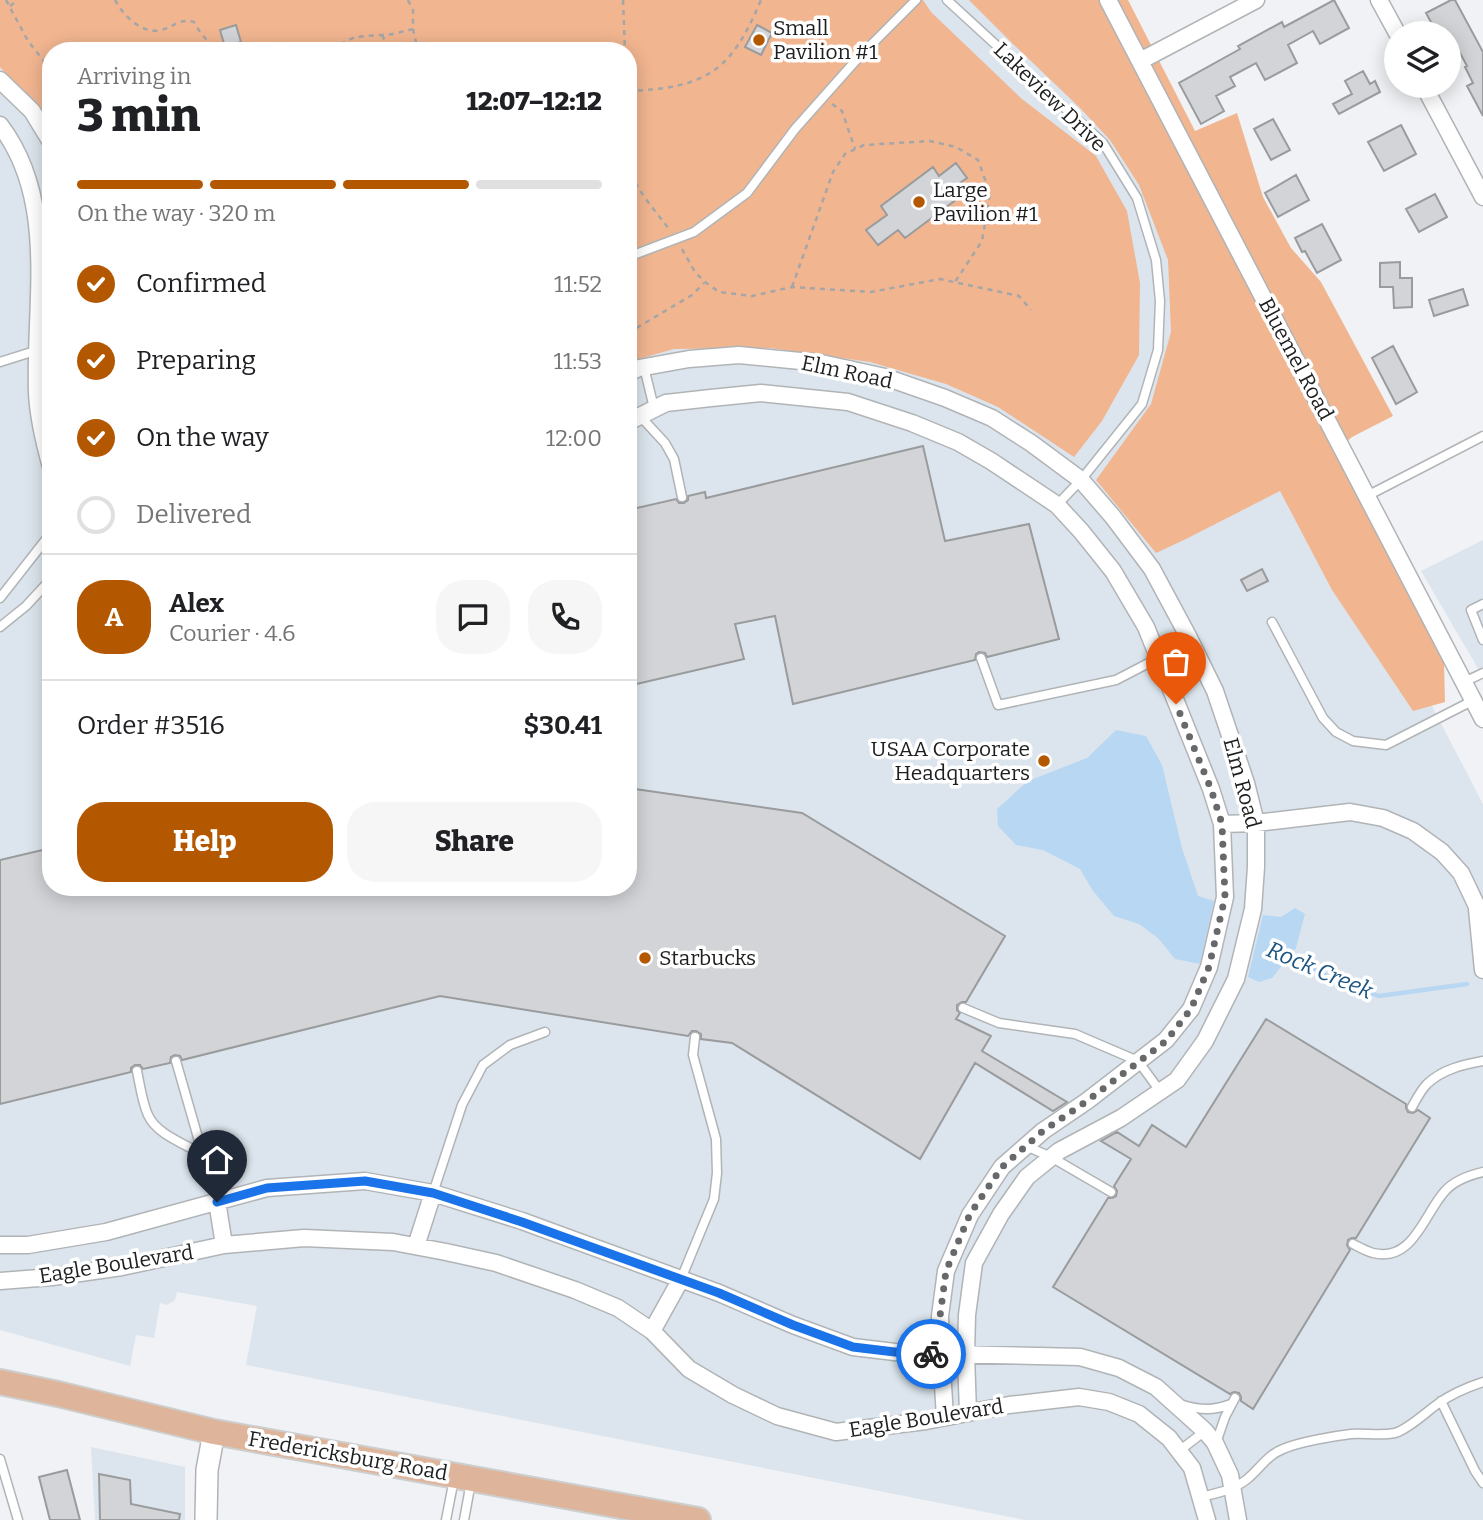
<!DOCTYPE html>
<html lang="en">
<head>
<meta charset="utf-8">
<style>
	:root { --surface:#fff; --page:#f6f6f6; --text:#202124; --muted:#757577; --line:#e0e0e0; --accent:#b35700 }
	body { margin:0; font-family:Bitter,serif; background:var(--page); color:var(--text); height:100vh; display:flex; flex-direction:column; font-size:26px; white-space:nowrap }
	* { box-sizing:border-box; margin:0 }
	p { font-size:23px; color:var(--muted) }
	.icon { flex:none; width:38px; height:38px; fill:none; stroke:currentColor; stroke-width:2; stroke-linecap:round; stroke-linejoin:round }
	.map { position:relative; flex:1; overflow:hidden }
	.details { position:absolute; left:42px; top:42px; width:595px; height:854px; display:flex; flex-direction:column; background:var(--surface); border-radius:28px; box-shadow:0 4px 18px #0003 }
	.details>* { flex:none }
	.tools { position:absolute; left:1384px; top:21px; display:grid; gap:14px }
	.tools a { display:grid; place-items:center; width:77px; height:77px; border-radius:50%; background:var(--surface); box-shadow:0 4px 18px #0003; font-size:35px }
	.pin { position:absolute; display:grid; place-items:center; width:60px; height:60px; color:#fff; margin:-72px -30px; border-radius:50% 50% 50% 0; rotate:-45deg; box-shadow:0 0 7px #0007 }
	.pin .icon { rotate:45deg }
	.courier { position:absolute; display:grid; place-items:center; width:70px; height:70px; margin:-35px; border:5px solid #1a73e8; border-radius:50%; background:#fff; color:#222; box-shadow:0 2px 9px #0007 }
	.head em { font-style:normal; font-weight:800 }
	.head div { display:flex; flex-direction:column-reverse }
	.head { display:flex; align-items:center; justify-content:space-between; height:119px; padding:0 35px }
	h1 { font-size:46px; font-weight:800; line-height:52px }
	.bar { display:grid; grid-template-columns:repeat(4,1fr); gap:10px 7px; align-content:center; height:84px; padding:0 35px }
	.bar i { height:9px; border-radius:5px; background:var(--line) }
	.bar .on { background:var(--accent) }
	.bar p { grid-column:span 4 }
	.line { display:flex; align-items:center; gap:18px; padding:0 35px; border-top:2px solid var(--line) }
	.line div { flex:1 }
	.round { display:grid; place-items:center; flex:none; width:74px; height:74px; border-radius:28px; background:var(--page) }
	ol { padding:0 35px; list-style:none }
	li { display:flex; align-items:center; gap:21px; height:77px }
	li p { margin-inline-start:auto }
	li .icon { padding:7px; border-radius:50%; background:var(--accent); color:#fff; stroke-width:4 }
	li:last-child { color:var(--muted) }
	li i { width:38px; height:38px; border:4px solid var(--line); border-radius:50% }
	.cta { display:flex; gap:14px; margin-top:auto; padding:14px 35px }
	.cta a { flex:1; height:80px; border-radius:28px; background:var(--accent); color:#fff; font-size:28px; font-weight:800; line-height:80px; text-align:center }
	.cta a+a { background:var(--page); color:var(--text) }
	.map>svg:first-child { display:block }
</style>
</head>
<body>
<div class="map">
<svg width="1483" height="1520" viewBox="0 0 1483 1520">
	<rect width="100%" height="100%" fill="#f0f2f5"/>
	<path fill="#dce5ed" fill-rule="evenodd" d="M0 0H1064L1483 804V1520H1025L246 1365 257 1306 177 1292 175 1300 167 1305 160 1303 154 1338 136 1335 130 1366 0 1330ZM51 51H628V887H51Z
		M1483 540V677L1421 571Z
		M91 1447 185 1467V1520H95Z"/>
	<path fill="#f1b590" d="M0 0H923L931 12 1022 99 1096 156 1127 211 1140 283 1139 355 1102 421 1074 457 998 407 946 384 870 362 770 348 674 349 628 362V51H51V127L47 120 0 67Z
		M969 0H1128L1195 131 1237 113 1263 197 1291 248 1321 282 1393 416 1352 437 1337 450 1444 662 1445 702 1413 711 1332 590 1280 491 1186 539 1156 553 1096 480 1151 404 1171 332 1168 260 1139 185 1110 140 1080 108 1012 43Z"/>
	<path fill="#b8d7f3" d="M1116 730 1146 736 1162 765 1182 848 1198 896 1214 901 1200 964 1175 959 1158 938 1139 924 1114 916 1093 891 1080 869 1043 850 1016 845 998 826 997 809 1028 781 1087 758Z
		M1295 908 1305 914 1296 948 1272 978 1259 982 1248 977 1263 915 1281 917Z"/>
	<g fill="none" stroke-linecap="round" stroke-linejoin="round">
		<path stroke="#b8d7f3" stroke-width="4.5" d="M1287 952 1334 980 1379 996 1467 984"/>
	</g>
	<path fill="#d2d4d7" stroke="#999b9d" stroke-width="2" d="M1334 0 1349 28 1320 44 1313 31 1288 45 1297 63 1265 80 1256 63 1230 77 1235 86 1216 96 1224 111 1201 124 1179 83 1240 49 1238 46 1282 22 1284 27Z
		M1451 0H1455L1483 52V116L1467 86 1473 83 1465 67 1467 66 1452 38 1449 40V33H1437L1426 13Z
		M236 25 241 42 225 47 220 30Z
		M757 25 772 33 761 55 745 47Z
		M1363 71 1370 84 1375 81 1380 92 1339 114 1333 104 1352 94 1345 81Z
		M1273 119 1290 150 1271 160 1254 129Z
		M1401 125 1416 154 1384 171 1368 142Z
		M956 163 967 178 950 190 957 199 905 238 898 230 878 245 866 230 887 215 881 206 933 167 939 176Z
		M1296 175 1309 200 1278 217 1265 193Z
		M1435 194 1447 217 1419 232 1406 209Z
		M1322 224 1341 260 1317 273 1305 251 1302 252 1295 238Z
		M1400 262V278H1412V307L1394 308 1393 287H1380V263Z
		M1463 289 1468 305 1434 316 1429 300Z
		M1393 346 1417 392 1396 404 1372 358Z
		M923 446 945 541 1029 524 1059 639 987 657 985 653 979 652 976 654 975 660 793 704 775 616 735 624 744 659 628 686V510L676 499 679 503H684L688 500V496L705 492 706 498Z
		M1262 569 1268 581 1247 591 1241 580Z
		M628 788 802 813 1005 936 966 1002H962L957 1005V1010L960 1013 956 1019 991 1036 982 1051 1067 1102 1053 1111 975 1063 920 1159 732 1043 701 1039V1034L696 1031H692L688 1036 440 996 182 1060 180 1056 175 1055 171 1057 170 1063 143 1069 140 1065H135L131 1068V1072L0 1104V860L51 848V887H628Z
		M1266 1019 1406 1104V1108L1408 1112 1413 1113 1418 1110 1430 1118 1356 1238H1352L1348 1240 1347 1245 1350 1250 1253 1409 1241 1401V1397L1239 1393 1234 1392 1230 1394 1053 1287 1108 1198H1112L1116 1196 1117 1191 1114 1186 1131 1159 1101 1141 1117 1132 1139 1146 1152 1125 1186 1147Z
		M67 1470 80 1520H50L39 1477Z
		M99 1474 130 1480 131 1504 180 1514 179 1520H100Z"/>
	<g fill="none" stroke-linecap="round" stroke-linejoin="round">
		<defs>
			<path id="lane" d="M947 0 1103 143 1137 198 1156 260 1160 301 1158 350 1142 404 1081 480 1057 505
				M628 257 694 232 747 193 795 129 859 57 916 0
				M0 362 38 350H51
				M644 367 654 408
				M640 416 665 443 674 459 682 497
				M1367 496 1483 436
				M0 598 51 533
				M1483 604 1471 610 1483 640
				M1272 622 1323 718 1336 732 1353 741 1386 745 1474 700
				M0 627 26 606 51 579
				M981 658 998 705 1116 680 1191 641
				M1464 682 1483 673
				M963 1008 999 1023 1075 1034 1138 1061 1160 1091
				M176 1061 203 1155 210 1170 217 1201
				M137 1071C140 1085 142 1102 148 1115 157 1135 186 1144 203 1155
				M1412 1107C1416 1100 1421 1090 1427 1084 1443 1069 1462 1065 1483 1061
				M1026 1146 1051 1157 1111 1192
				M433 1193 462 1105 483 1065 510 1045 545 1032
				M1353 1244C1359 1247 1366 1251 1373 1253 1413 1263 1424 1214 1445 1191 1454 1181 1470 1175 1483 1172
				M681 1279 714 1199 717 1173 716 1139 693 1055 695 1037
				M1441 1401 1475 1471 1483 1483
				M1183 1405C1200 1410 1213 1411 1231 1404
				M1216 1443 1225 1417 1235 1398
				M1179 1451 1205 1431
				M0 1459 18 1520
				M1201 1497C1217 1493 1233 1490 1246 1480 1259 1470 1267 1455 1283 1449 1299 1442 1334 1436 1351 1434 1365 1433 1381 1436 1395 1433 1409 1429 1427 1411 1439 1403 1453 1393 1468 1387 1483 1382
				M446 1520 454 1479
				M464 1520 471 1482"/>
			<path id="street" d="M1108 0 1483 719
				M1379 0 1397 33
				M1140 61 1256 0
				M0 80 32 111 51 142
				M1424 86 1483 197
				M0 125C58 201 34 303 37 392 38 417 44 442 51 467
				M628 373 639 368 689 359 739 355 821 363 885 377 945 398 992 418 1031 443 1081 480 1113 517 1152 569 1188 636 1215 691 1246 783 1256 823V867L1253 909 1236 979 1205 1041 1177 1080 1121 1118 1059 1151 1027 1177 1001 1214 974 1263 967 1315 966 1355 968 1413
				M628 422 666 403 711 398 761 393 848 402 912 423 958 442 991 461 1057 505 1081 531 1113 571 1146 627 1211 789 1222 824 1225 897 1209 967 1191 1009 1166 1040 1087 1101 1043 1131 1002 1167 970 1215 946 1271 940 1316 941 1354 945 1417
				M1222 824 1256 823 1350 812 1383 818 1413 831 1442 852 1461 873 1483 919
				M1477 909 1483 970
				M217 1201 224 1245
				M0 1245H28L106 1232 267 1188 365 1181 433 1193 522 1221 719 1293 793 1325 853 1347 903 1353 1080 1357 1119 1368 1156 1387 1205 1431 1215 1443 1230 1475 1238 1520
				M416 1246 433 1193
				M0 1281 52 1277 122 1267 224 1245 304 1238 393 1242 446 1252 496 1263 575 1290 618 1308 652 1331 689 1369 733 1395 777 1416 836 1432 926 1421 1009 1405 1079 1397 1109 1402 1139 1414 1169 1438 1192 1468 1207 1520
				M652 1331 681 1279"/>
			<path id="secondary" d="M206 1520 207 1470 214 1432"/>
			<path id="primary" d="M0 1382 58 1394 214 1432 698 1520"/>
		</defs>
		<use href="#lane" stroke="#b1b4b6" stroke-width="11"/>
		<use href="#street" stroke="#b1b4b6" stroke-width="19"/>
		<use href="#secondary" stroke="#b1b4b6" stroke-width="24"/>
		<use href="#primary" stroke="#cdcece" stroke-width="28"/>
		<path stroke="#a4a6a8" stroke-width="2.5" stroke-dasharray="5 5" stroke-linecap="butt" d="M6 0 28 41 51 70
			M115 0C123 15 142 35 161 30 174 27 179 18 194 22L200 32 216 51
			M408 0 413 10V29L418 51
			M623 0 625 51
			M10 6 18 0
			M382 35 390 51
			M242 51C271 41 280 40 309 51
			M333 51C350 35 358 37 380 35 391 35 402 32 413 29
			M628 91C706 88 731 72 761 0
			M832 104 842 111 855 149
			M628 164C634 188 654 209 669 229
			M682 249 695 272 705 282 719 292 752 296 792 287 871 292 940 279 1019 296 1031 310
			M792 287 833 172 845 154 864 145 930 141 956 147 978 160 990 193 982 241 955 282
			M628 333 692 295 704 283"/>
		<use href="#lane" stroke="#fff" stroke-width="8"/>
		<use href="#street" stroke="#fff" stroke-width="16"/>
		<use href="#secondary" stroke="#fff" stroke-width="21"/>
		<use href="#primary" stroke="#deb59b" stroke-width="24"/>
	</g>
	<g fill="none" stroke-linecap="round" stroke-linejoin="round">
		<path stroke="#67686a" stroke-width="7" stroke-dasharray="0 12.6" d="M931 1354H941L940 1316 946 1271 970 1214 1002 1167 1043 1131 1087 1101 1166 1041 1191 1009 1209 967 1225 897 1222 824 1211 789 1176 704"/>
		<path stroke="#1a73e8" stroke-width="9" d="M217 1202 267 1188 365 1181 433 1193 522 1222 719 1293 793 1325 853 1347 903 1353 931 1354"/>
	</g>
	<g fill="#b35700" stroke="#fff" stroke-width="2.5">
		<circle cx="759" cy="40" r="7"/>
		<circle cx="919" cy="202" r="7"/>
		<circle cx="1044" cy="761" r="7"/>
		<circle cx="645" cy="958" r="7"/>
	</g>
	<g text-anchor="middle" stroke-width="7" stroke-linejoin="round" paint-order="stroke">
		<g font-size="21" fill="#1d1e1f" stroke="#fff" text-anchor="start">
			<text x="773" y="35">Small<tspan x="773" dy="24">Pavilion #1</tspan></text>
			<text x="933" y="197">Large<tspan x="933" dy="24">Pavilion #1</tspan></text>
			<text x="1030" y="756" text-anchor="end">USAA Corporate<tspan x="1030" dy="24">Headquarters</tspan></text>
			<text x="659" y="965">Starbucks</text>
		</g>
		<g font-size="21" fill="#1d1e1f" stroke="#fff">
			<text transform="translate(1050 97) rotate(44)" y="7">Lakeview Drive</text>
			<text transform="translate(1296 359) rotate(62)" y="7">Bluemel Road</text>
			<text transform="translate(847 372) rotate(12)" y="7">Elm Road</text>
			<text transform="translate(1242 783) rotate(75)" y="7">Elm Road</text>
			<text transform="translate(116 1264) rotate(-9)" y="7">Eagle Boulevard</text>
			<text transform="translate(926 1418) rotate(-9)" y="7">Eagle Boulevard</text>
			<text transform="translate(348 1456) rotate(10)" y="7">Fredericksburg Road</text>
		</g>
		<g font-size="23" font-style="italic" fill="#1b5481" stroke="#fff">
			<text transform="translate(1320 970) rotate(23)" y="8">Rock Creek</text>
		</g>
	</g>
</svg>
<div class="tools">
<a><svg class="icon" aria-label="layers" viewBox="0 0 24 24"><path d="M12 4l9 5-9 5-9-5zM3 14l9 5 9-5"/></svg></a>
</div>
<div class="pin" style="left:1176px;top:704px;background:#ea580c"><svg class="icon" aria-label="bag" viewBox="0 0 24 24"><path d="M5 8h14l-1 12H6zM9 8a3 3 0 0 1 6 0"/></svg></div>
<div class="pin" style="left:217px;top:1202px;background:#1f2937"><svg class="icon" aria-label="home" viewBox="0 0 24 24"><path d="M3 11l9-7 9 7M6 9v11h12V9"/></svg></div>
<div class="courier" style="left:931px;top:1354px"><svg class="icon" aria-label="bike" viewBox="0 0 24 24"><circle cx="6" cy="16" r="4"/><circle cx="18" cy="16" r="4"/><path d="M6 16l4-8h5l3 8M10 8l3 8H6M13 5h3"/></svg></div>
<section class="details">
<div class="head"><div><h1>3 min</h1><p>Arriving in</p></div><em>12:07–12:12</em></div>
<div class="bar"><i class="on"></i><i class="on"></i><i class="on"></i><i></i><p>On the way · 320 m</p></div>
<ol>
<li><svg class="icon" aria-label="check" viewBox="0 0 24 24"><path d="M5 12l5 5 9-10"/></svg>Confirmed<p>11:52</p></li>
<li><svg class="icon" aria-label="check" viewBox="0 0 24 24"><path d="M5 12l5 5 9-10"/></svg>Preparing<p>11:53</p></li>
<li><svg class="icon" aria-label="check" viewBox="0 0 24 24"><path d="M5 12l5 5 9-10"/></svg>On the way<p>12:00</p></li>
<li><i></i>Delivered</li>
</ol>
<div class="line" style="height:126px"><b class="round" style="background:var(--accent);color:#fff">A</b><div><b>Alex</b><p>Courier · 4.6</p></div><a class="round"><svg class="icon" aria-label="chat" viewBox="0 0 24 24"><path d="M4 5h16v11H9l-5 4z"/></svg></a><a class="round"><svg class="icon" aria-label="phone" viewBox="0 0 24 24"><path d="M5 4h4l2 5-3 2q2 4 5 5l2-3 5 2v4C11 20 4 13 5 4z"/></svg></a></div>
<div class="line" style="height:91px"><div>Order #3516</div><b>$30.41</b></div>
<div class="cta"><a>Help</a><a>Share</a></div>
</section>
</div>
</body>
</html>
